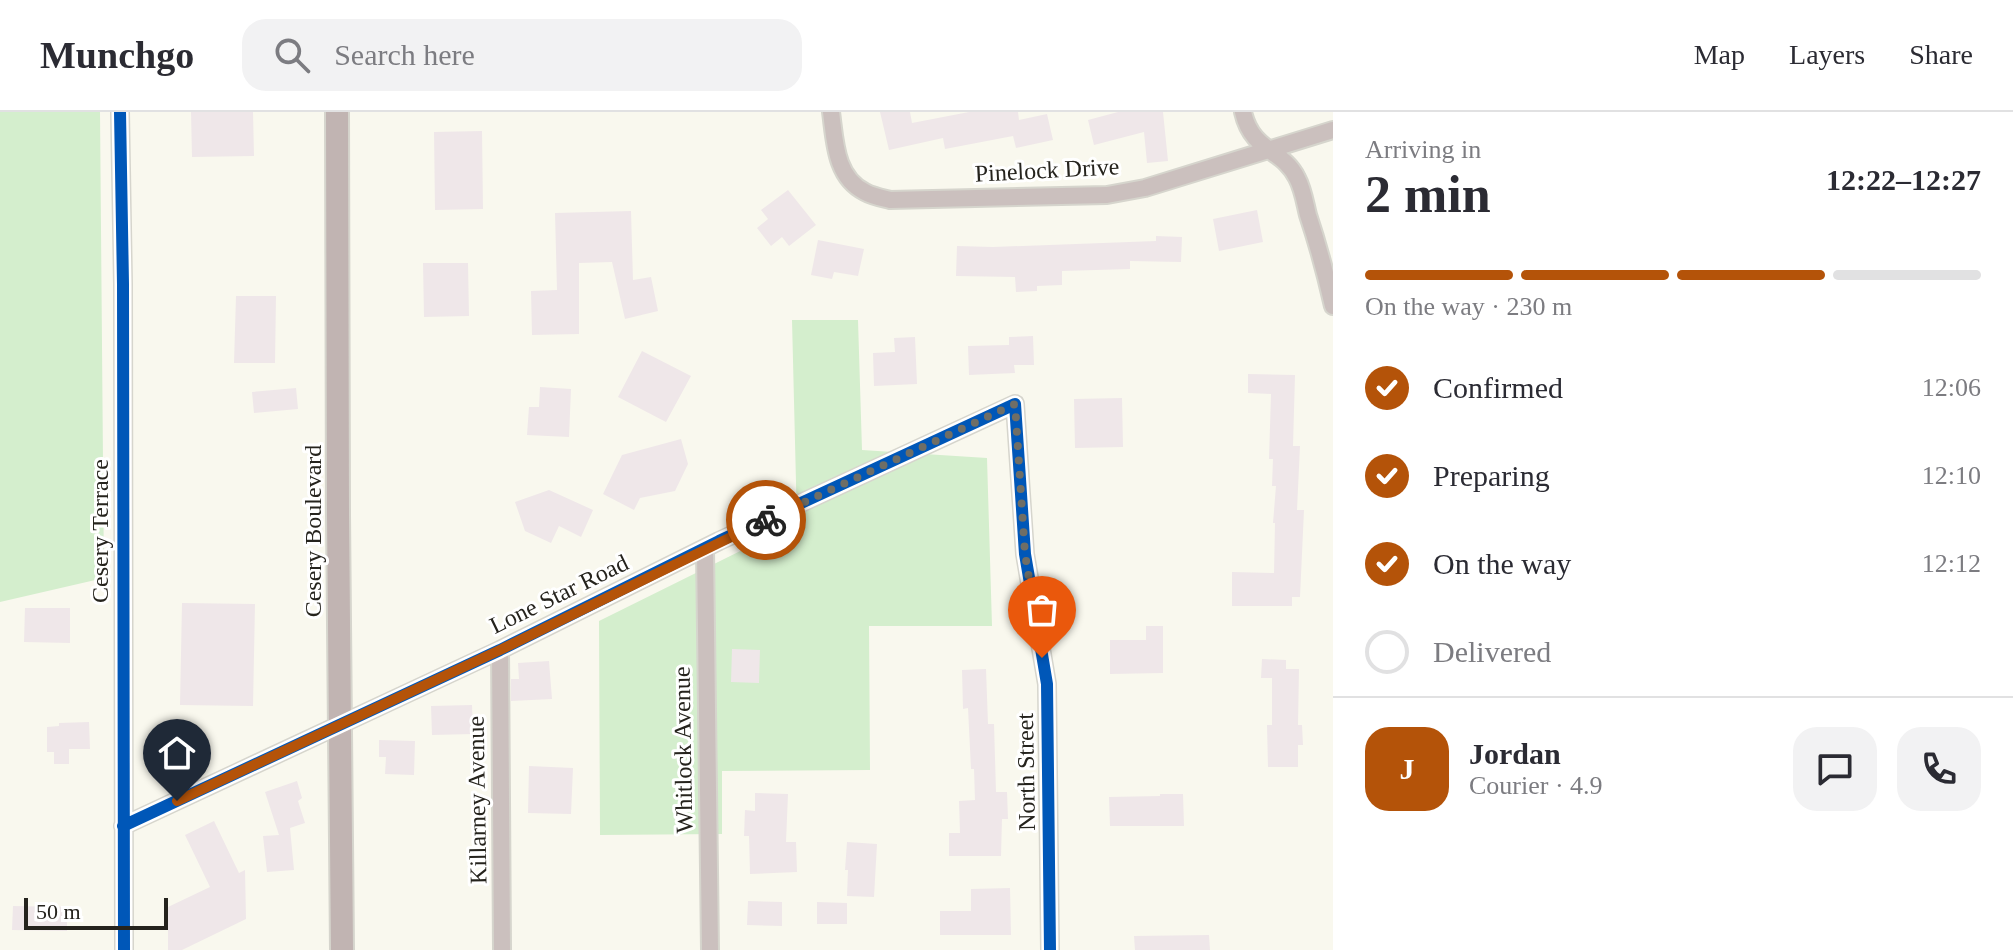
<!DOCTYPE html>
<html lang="en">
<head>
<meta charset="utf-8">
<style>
	:root { --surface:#fff; --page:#f2f2f3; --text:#2b2b33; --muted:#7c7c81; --line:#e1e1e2; --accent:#b45309 }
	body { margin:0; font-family:"Times New Roman",serif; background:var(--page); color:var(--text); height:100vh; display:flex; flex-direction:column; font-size:30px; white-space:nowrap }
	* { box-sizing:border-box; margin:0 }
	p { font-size:26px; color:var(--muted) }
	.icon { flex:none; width:44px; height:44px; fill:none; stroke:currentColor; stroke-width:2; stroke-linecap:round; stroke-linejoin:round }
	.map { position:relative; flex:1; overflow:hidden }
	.side { display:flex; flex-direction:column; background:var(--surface); width:680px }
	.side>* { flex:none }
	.scale { position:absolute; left:24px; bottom:20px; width:144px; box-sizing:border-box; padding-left:8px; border:4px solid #25231d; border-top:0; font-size:22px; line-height:28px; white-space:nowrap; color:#25231d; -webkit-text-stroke:6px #fff; paint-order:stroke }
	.pin { position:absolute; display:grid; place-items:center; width:68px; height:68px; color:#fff; margin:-82px -34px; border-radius:50% 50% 50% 0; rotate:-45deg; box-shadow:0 0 8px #0007 }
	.pin .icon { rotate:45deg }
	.courier { position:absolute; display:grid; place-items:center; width:80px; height:80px; margin:-40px; border:6px solid #b45309; border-radius:50%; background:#fff; color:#222; box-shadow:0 2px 10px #0007 }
	.headline em { font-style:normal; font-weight:600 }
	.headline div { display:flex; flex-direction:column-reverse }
	.headline { display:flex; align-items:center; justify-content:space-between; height:136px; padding:0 32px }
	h1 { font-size:52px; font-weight:600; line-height:60px }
	.bar { display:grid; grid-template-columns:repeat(4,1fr); gap:12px 8px; align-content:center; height:96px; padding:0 32px }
	.bar i { height:10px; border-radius:6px; background:var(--line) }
	.bar .on { background:var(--accent) }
	.bar p { grid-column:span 4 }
	.line { display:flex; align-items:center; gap:20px; padding:0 32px; border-top:2px solid var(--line) }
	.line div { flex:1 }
	.round { display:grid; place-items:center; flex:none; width:84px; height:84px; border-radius:24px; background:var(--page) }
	ol { padding:0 32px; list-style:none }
	li { display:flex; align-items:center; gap:24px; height:88px }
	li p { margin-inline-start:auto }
	li .icon { padding:8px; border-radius:50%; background:var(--accent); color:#fff; stroke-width:4 }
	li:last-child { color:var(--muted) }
	li i { width:44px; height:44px; border:4px solid var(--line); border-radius:50% }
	header { display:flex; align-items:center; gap:48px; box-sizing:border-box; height:112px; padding:0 40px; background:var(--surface); border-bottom:2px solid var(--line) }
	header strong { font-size:38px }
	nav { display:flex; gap:44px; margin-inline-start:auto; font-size:28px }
	.search { width:560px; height:72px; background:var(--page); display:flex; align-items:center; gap:20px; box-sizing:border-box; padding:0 28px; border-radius:24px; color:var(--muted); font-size:30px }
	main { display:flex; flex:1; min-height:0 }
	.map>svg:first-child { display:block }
</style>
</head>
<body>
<header>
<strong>Munchgo</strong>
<div class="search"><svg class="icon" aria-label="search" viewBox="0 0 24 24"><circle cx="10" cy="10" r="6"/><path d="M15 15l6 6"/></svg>Search here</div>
<nav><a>Map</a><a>Layers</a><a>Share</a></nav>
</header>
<main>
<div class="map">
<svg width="1333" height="838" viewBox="0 0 1333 838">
	<rect width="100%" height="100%" fill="#f9f8ee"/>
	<path fill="#d4eecd" d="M0 0H100L104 466 0 490Z
		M792 208H858L862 338 987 346 992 514H869L870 658 722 659V722L600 723 599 509 797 411Z"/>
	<path fill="#efe7e9" d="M191 0H253L254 44 192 45Z
		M880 0H910L912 11 969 0H1018L1019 8 1047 2 1053 28 1016 36 1013 24 945 37 943 26 889 38Z
		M1118 0H1163L1168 49 1147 51 1144 20 1094 33 1088 8Z
		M482 19 483 97 435 98 434 20Z
		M788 78 816 113 789 134 782 125 771 134 757 116 768 107 761 98Z
		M1257 98 1263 130 1219 139 1213 107Z
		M631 99 633 168 651 165 658 199 625 207 612 150 579 151V222L532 223 531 179 557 178 555 101Z
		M1156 124 1182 125 1181 150 1130 149V157L1062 159V173L1037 174V179L1016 180 1015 165 956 164 957 134 993 135 1156 129Z
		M818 128 864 137 858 164 834 160 832 167 811 163Z
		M423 151H468L469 204 424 205Z
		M236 184H276L275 251H234Z
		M1033 224 1034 253H1014L1015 261 969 263 968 234 1009 233V225Z
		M915 225 917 272 874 274 873 241 895 240 894 226Z
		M642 239 691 264 666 310 618 285Z
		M1248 262 1295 263 1293 334H1300L1297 398H1304L1300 485H1292V494H1232V460L1274 461 1275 411H1273L1276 374H1272L1273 347H1269L1271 282 1248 281Z
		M540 275 571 277 569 325 527 323 529 295H539Z
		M296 276 298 297 254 301 252 280Z
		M1122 286 1123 335 1075 336 1074 287Z
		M681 327 688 352 675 379 640 386 634 398 603 382 622 343Z
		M549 378 593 398 581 425 559 414 551 431 525 419 515 390Z
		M182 491 255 492 253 594 180 593Z
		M25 496H70V531L24 530Z
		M1146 514H1163V561L1110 562V528H1146Z
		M732 537 760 538 759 571 731 570Z
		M1262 547 1286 548V557H1299L1298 613H1302L1303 633H1298V655H1268L1267 613H1272V566H1261Z
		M549 549 552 587 511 589V567H519L518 551Z
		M986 557 988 612H994L996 680H1007L1008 707H1002L1001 744H949V721H960L959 689 975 688 974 657H971L968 596 963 597 962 558Z
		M472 593 473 622 432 623 431 594Z
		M89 610 90 637H69V652H54V640H47V615L59 614V611Z
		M379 628 415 629 414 663 385 662 386 645H379Z
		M529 654 573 656 571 702 528 701Z
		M297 669 302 686 298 689 305 711 290 716 294 758 267 760 263 724 279 723 265 680Z
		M755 681 788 682 786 730H796L797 760 750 762 749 724H744L745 698 755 699Z
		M1160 682H1183L1184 714H1110L1109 685 1160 684Z
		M214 709 239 761 245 758 246 807 182 838H168V795L210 775 185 723Z
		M847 730 877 732 874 785 847 784 848 758H845Z
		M1010 776 1011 823H940V799H971V777Z
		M748 789 782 790V814L747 813Z
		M817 790 847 791V812H817Z
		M13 794 67 795V819L12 818Z
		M1209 823 1210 838H1135L1134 824Z"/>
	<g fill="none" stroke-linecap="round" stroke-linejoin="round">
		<defs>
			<path id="street" d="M120 0 123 172 124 838
				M831 0C835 29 835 65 865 80 872 84 882 86 890 88L1107 83 1145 76 1333 18
				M1243 0C1252 40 1283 37 1297 66 1303 77 1305 91 1308 103 1318 133 1326 163 1333 194
				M705 437 710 838
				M500 538 502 838
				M123 714 500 538 719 429 1015 292 1025 442 1047 572 1050 838"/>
			<path id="secondary" d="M337 0 338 402 342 838"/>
		</defs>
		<use href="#street" stroke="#d6d5cd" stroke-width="20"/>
		<use href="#secondary" stroke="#d6d5cd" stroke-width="26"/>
		<use href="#street" stroke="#cbc0be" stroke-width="16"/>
		<use href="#secondary" stroke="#c1b4b2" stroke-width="22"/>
		<defs>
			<path id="cycleway" d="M120 0 123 172 124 838
				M123 714 500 538 719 429 1015 292 1025 442 1047 572 1050 838"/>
		</defs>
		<use href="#cycleway" stroke="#fff" stroke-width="17"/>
		<use href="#cycleway" stroke="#0057b8" stroke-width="12"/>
	</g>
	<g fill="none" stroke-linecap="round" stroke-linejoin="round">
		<path stroke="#6f6e66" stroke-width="8" stroke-dasharray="0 14.4" d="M766 408 1015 292 1025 442 1042 546"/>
		<path stroke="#b45309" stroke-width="10" d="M177 689 500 538 766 408"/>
	</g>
	<g text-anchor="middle" stroke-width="6" stroke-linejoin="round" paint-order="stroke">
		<g font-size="24" fill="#25231d" stroke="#fff">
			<text transform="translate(1047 58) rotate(-3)" y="8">Pinelock Drive</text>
			<text transform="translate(100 419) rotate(-90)" y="8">Cesery Terrace</text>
			<text transform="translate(313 419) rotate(-90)" y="8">Cesery Boulevard</text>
			<text transform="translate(559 482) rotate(-26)" y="8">Lone Star Road</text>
			<text transform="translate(683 638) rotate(-91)" y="8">Whitlock Avenue</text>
			<text transform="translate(1026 660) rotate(-91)" y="8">North Street</text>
			<text transform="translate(477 688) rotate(-91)" y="8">Killarney Avenue</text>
		</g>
	</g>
</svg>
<div class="scale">50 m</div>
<div class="pin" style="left:1042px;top:546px;background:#ea580c"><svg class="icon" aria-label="bag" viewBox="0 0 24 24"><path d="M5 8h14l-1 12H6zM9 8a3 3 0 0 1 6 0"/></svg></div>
<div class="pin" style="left:177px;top:689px;background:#1f2937"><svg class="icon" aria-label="home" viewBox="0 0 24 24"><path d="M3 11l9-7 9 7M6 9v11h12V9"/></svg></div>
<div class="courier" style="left:766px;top:408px"><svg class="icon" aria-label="bike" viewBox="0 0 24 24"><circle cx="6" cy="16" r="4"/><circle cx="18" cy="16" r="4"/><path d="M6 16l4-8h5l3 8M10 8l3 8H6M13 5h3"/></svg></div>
</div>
<section class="side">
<div class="headline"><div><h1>2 min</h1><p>Arriving in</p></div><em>12:22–12:27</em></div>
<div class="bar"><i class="on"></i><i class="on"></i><i class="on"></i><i></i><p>On the way · 230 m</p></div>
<ol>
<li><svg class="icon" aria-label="check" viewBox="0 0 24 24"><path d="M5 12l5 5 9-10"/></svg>Confirmed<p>12:06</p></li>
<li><svg class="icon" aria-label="check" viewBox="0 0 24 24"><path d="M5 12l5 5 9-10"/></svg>Preparing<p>12:10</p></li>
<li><svg class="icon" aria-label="check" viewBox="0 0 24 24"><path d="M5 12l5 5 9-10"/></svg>On the way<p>12:12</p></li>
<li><i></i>Delivered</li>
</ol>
<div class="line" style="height:144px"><b class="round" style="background:var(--accent);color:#fff">J</b><div><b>Jordan</b><p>Courier · 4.9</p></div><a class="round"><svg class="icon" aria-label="chat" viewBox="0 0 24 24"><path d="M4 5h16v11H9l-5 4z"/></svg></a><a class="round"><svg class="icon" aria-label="phone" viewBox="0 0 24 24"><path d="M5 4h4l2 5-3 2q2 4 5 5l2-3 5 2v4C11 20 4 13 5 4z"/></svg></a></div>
</section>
</main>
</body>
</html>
